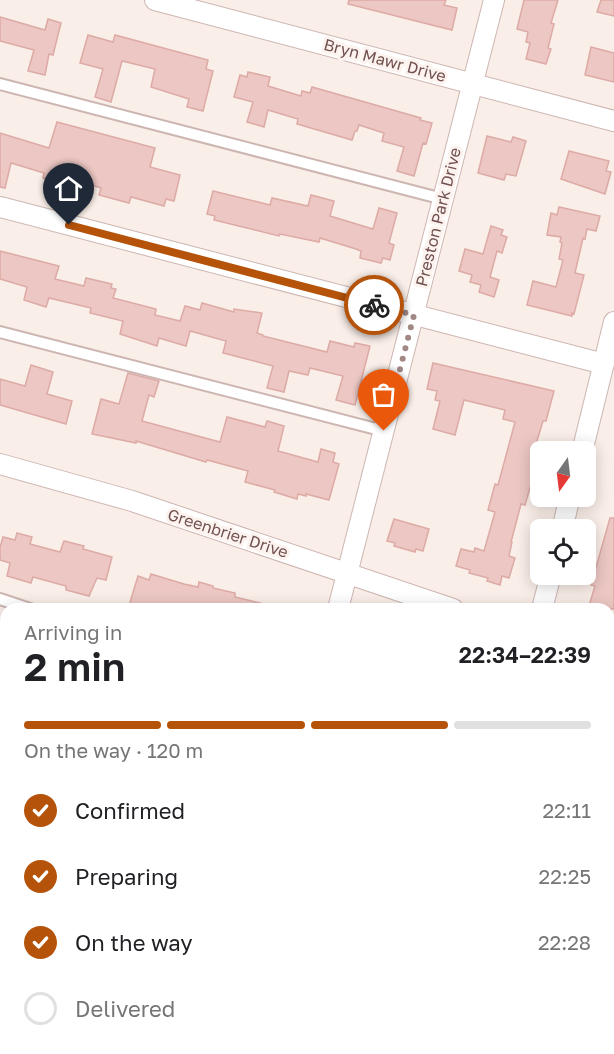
<!DOCTYPE html>
<html lang="en">
<head>
<meta charset="utf-8">
<style>
	:root { --surface:#fff; --page:#f6f6f6; --text:#202124; --muted:#757577; --line:#e0e0e0; --accent:#b45309 }
	body { margin:0; font-family:"Golos Text",sans-serif; background:var(--page); color:var(--text); height:100vh; display:flex; flex-direction:column; font-size:22px; white-space:nowrap }
	* { box-sizing:border-box; margin:0 }
	p { font-size:20px; color:var(--muted) }
	.icon { flex:none; width:33px; height:33px; fill:none; stroke:currentColor; stroke-width:2; stroke-linecap:round; stroke-linejoin:round }
	.map { position:relative; flex:1; overflow:hidden }
	.panel { position:absolute; left:0px; top:603px; width:615px; height:452px; display:flex; flex-direction:column; background:var(--surface); border-radius:18px 18px 0 0; box-shadow:0 3px 15px #0003 }
	.panel>* { flex:none }
	.needle { width:39px; rotate:194deg }
	.tools { position:absolute; left:530px; top:441px; display:grid; gap:12px }
	.tools a { display:grid; place-items:center; width:66px; height:66px; border-radius:9px; background:var(--surface); box-shadow:0 3px 15px #0003; font-size:30px }
	.pin { position:absolute; display:grid; place-items:center; width:51px; height:51px; color:#fff; margin:-62px -26px; border-radius:50% 50% 50% 0; rotate:-45deg; box-shadow:0 0 6px #0007 }
	.pin .icon { rotate:45deg }
	.courier { position:absolute; display:grid; place-items:center; width:60px; height:60px; margin:-30px; border:4px solid #b45309; border-radius:50%; background:#fff; color:#222; box-shadow:0 2px 8px #0007 }
	.summary em { font-style:normal; font-weight:600 }
	.summary div { display:flex; flex-direction:column-reverse }
	.summary { display:flex; align-items:center; justify-content:space-between; height:102px; padding:0 24px }
	h1 { font-size:39px; font-weight:600; line-height:45px }
	.bar { display:grid; grid-template-columns:repeat(4,1fr); gap:9px 6px; align-content:center; height:72px; padding:0 24px }
	.bar i { height:8px; border-radius:4px; background:var(--line) }
	.bar .selected { background:var(--accent) }
	.bar p { grid-column:span 4 }
	ol { padding:0 24px; list-style:none }
	li { display:flex; align-items:center; gap:18px; height:66px }
	li p { margin-inline-start:auto }
	li .icon { padding:6px; border-radius:50%; background:var(--accent); color:#fff; stroke-width:4 }
	li:last-child { color:var(--muted) }
	li i { width:33px; height:33px; border:3px solid var(--line); border-radius:50% }
	.map>svg:first-child { display:block }
</style>
</head>
<body>
<div class="map">
<svg width="614" height="1054" viewBox="0 0 614 1054">
	<rect width="100%" height="100%" fill="#faeee8"/>
	<path fill="#ecc7c3" stroke="#ddaaa5" stroke-width="1.5" d="M349 0H446L444 5 457 8 452 30 348 4Z
		M524 0H558L551 23 554 24 548 48 551 49 546 64 526 59 530 43 526 42 528 32 517 29Z
		M601 0H614V16L597 12Z
		M0 17 45 30 48 19 61 23 53 55 49 54 45 75 28 71 34 50 0 41Z
		M88 35 113 42 115 35 208 60 206 69 213 71 203 111 187 107 189 99 151 87 155 69 122 61 111 102 95 97 103 69 80 63Z
		M591 47 614 53V82L585 75Z
		M248 72 270 77 268 86 301 96 302 91 310 93 312 87 421 118 420 120 432 123 426 144 423 143 414 176 397 171 404 147 382 141 384 133 359 125 357 131H355L352 140 297 124 298 119 268 110 264 127 247 122 253 102 234 97 240 75 247 77Z
		M57 122 155 148 150 167 180 175 174 201 166 199 164 206 131 197 129 203 99 195 101 188 98 187 61 177 59 183 43 178 44 173 11 163 5 188 0 187V133L49 148Z
		M487 136 511 142 513 137 526 141 516 176 506 174 504 180 478 173Z
		M569 151 609 161 606 171 611 172 605 194 561 179Z
		M213 191 270 205 272 198 308 206 311 195 334 201 330 216 373 229 379 208 397 213 389 243 394 245 390 260 383 258 381 263 360 258 361 251 356 249 320 238 319 242 280 234 279 236 214 220 215 216 207 214Z
		M559 207 600 216 596 231 587 229 585 239 583 238 575 273 584 275 574 314 572 313V316L527 305 533 281 556 287 563 260 559 259 562 243 560 242 561 237 547 235 551 213 557 215Z
		M491 226 503 230 501 235 507 237 502 253 497 251 490 277 499 280 494 297 479 292 481 285 470 282 472 275 459 271 465 249 483 254Z
		M0 251 59 266 55 279 84 286 86 278 112 284 111 288 116 289 113 298 156 309 155 315 180 321 185 306 200 310 202 303 234 312V309L262 313 257 333 263 335V336L327 352 330 341 354 347 355 343 370 346 355 405 336 400 343 376 310 368 308 375 289 371 284 392 267 388 273 366 223 353 226 341 190 331 186 346 159 338 157 346 120 334 123 321 90 313 91 308 49 298 46 307 24 300 27 287 0 279Z
		M433 363 554 391 546 421H543L533 454 539 456 525 505 521 504 511 542H512L509 556 515 558 509 578 502 576 500 585 487 581 488 578 469 573 470 570 456 566 461 549 474 552 475 548 484 551 495 512 488 510 495 484 498 485 515 422 503 419 505 410 464 400 455 435 433 429 440 401 435 400 437 391 427 389Z
		M31 365 53 372 47 394 72 401 66 424 0 405V379L25 386Z
		M128 373 159 381 154 397 149 395 142 421 220 442 227 417 265 427 267 421 284 426 278 451 318 462 321 449 335 453 333 462 339 464 329 500 306 494V496L298 494 297 499 274 492 275 490 245 482 248 471 207 460 206 462 136 441V443L92 434 101 399 119 404Z
		M610 518H614V609H588L595 586 591 585Z
		M394 519 429 529 423 551 416 549 415 552 394 546 395 543 387 541Z
		M17 533 32 537 30 544 60 552 64 541 84 546 83 549 112 557 106 580 97 578 89 596 66 590V586L33 577 31 583 7 576 10 563 0 560V547L3 537 15 540Z
		M151 574 184 584 198 587 199 582 213 586V588L235 593V597L264 604 263 609H128L138 576 149 580Z"/>
	<g fill="none" stroke-linecap="round" stroke-linejoin="round">
		<defs>
			<path id="lane" d="M0 84 443 199
				M0 332 384 431
				M0 599 30 609
				M0 897 6 899"/>
			<path id="street" d="M155 0 614 121
				M0 207 604 364
				M582 452 614 322
				M0 464 132 501 453 609
				M562 530 570 496
				M338 609 494 0
				M542 609 551 574
				M0 744 6 746
				M223 1054 224 1048"/>
		</defs>
		<use href="#lane" stroke="#cdb6b2" stroke-width="14"/>
		<use href="#street" stroke="#cdb6b2" stroke-width="22"/>
		<use href="#lane" stroke="#fff" stroke-width="10"/>
		<use href="#street" stroke="#fff" stroke-width="20"/>
	</g>
	<g fill="none" stroke-linecap="round" stroke-linejoin="round">
		<path stroke="#a18885" stroke-width="6" stroke-dasharray="0 10.8" d="M374 305 414 315 384 431"/>
		<path stroke="#b45309" stroke-width="8" d="M69 225 374 305"/>
	</g>
	<g text-anchor="middle" stroke-width="6" stroke-linejoin="round" paint-order="stroke">
		<g font-size="16" fill="#71514f" stroke="#fdf3ee">
			<text transform="translate(385 60) rotate(15)" y="6">Bryn Mawr Drive</text>
			<text transform="translate(438 217) rotate(-76)" y="6">Preston Park Drive</text>
			<text transform="translate(228 533) rotate(18)" y="6">Greenbrier Drive</text>
		</g>
	</g>
</svg>
<div class="tools">
<a><svg class="needle" viewBox="-14 -14 28 28"><path d="M0-13l5 13h-10z" fill="#e53935"/><path d="M0 13l5-13h-10z" fill="#757577"/></svg></a>
<a><svg class="icon" aria-label="locate" viewBox="0 0 24 24"><circle cx="12" cy="12" r="6"/><path d="M12 2v4M12 18v4M2 12h4M18 12h4"/></svg></a>
</div>
<div class="pin" style="left:384px;top:431px;background:#ea580c"><svg class="icon" aria-label="bag" viewBox="0 0 24 24"><path d="M5 8h14l-1 12H6zM9 8a3 3 0 0 1 6 0"/></svg></div>
<div class="pin" style="left:69px;top:225px;background:#1f2937"><svg class="icon" aria-label="home" viewBox="0 0 24 24"><path d="M3 11l9-7 9 7M6 9v11h12V9"/></svg></div>
<div class="courier" style="left:374px;top:305px"><svg class="icon" aria-label="bike" viewBox="0 0 24 24"><circle cx="6" cy="16" r="4"/><circle cx="18" cy="16" r="4"/><path d="M6 16l4-8h5l3 8M10 8l3 8H6M13 5h3"/></svg></div>
<section class="panel">
<div class="summary"><div><h1>2 min</h1><p>Arriving in</p></div><em>22:34–22:39</em></div>
<div class="bar"><i class="selected"></i><i class="selected"></i><i class="selected"></i><i></i><p>On the way · 120 m</p></div>
<ol>
<li><svg class="icon" aria-label="check" viewBox="0 0 24 24"><path d="M5 12l5 5 9-10"/></svg>Confirmed<p>22:11</p></li>
<li><svg class="icon" aria-label="check" viewBox="0 0 24 24"><path d="M5 12l5 5 9-10"/></svg>Preparing<p>22:25</p></li>
<li><svg class="icon" aria-label="check" viewBox="0 0 24 24"><path d="M5 12l5 5 9-10"/></svg>On the way<p>22:28</p></li>
<li><i></i>Delivered</li>
</ol>
</section>
</div>
</body>
</html>
